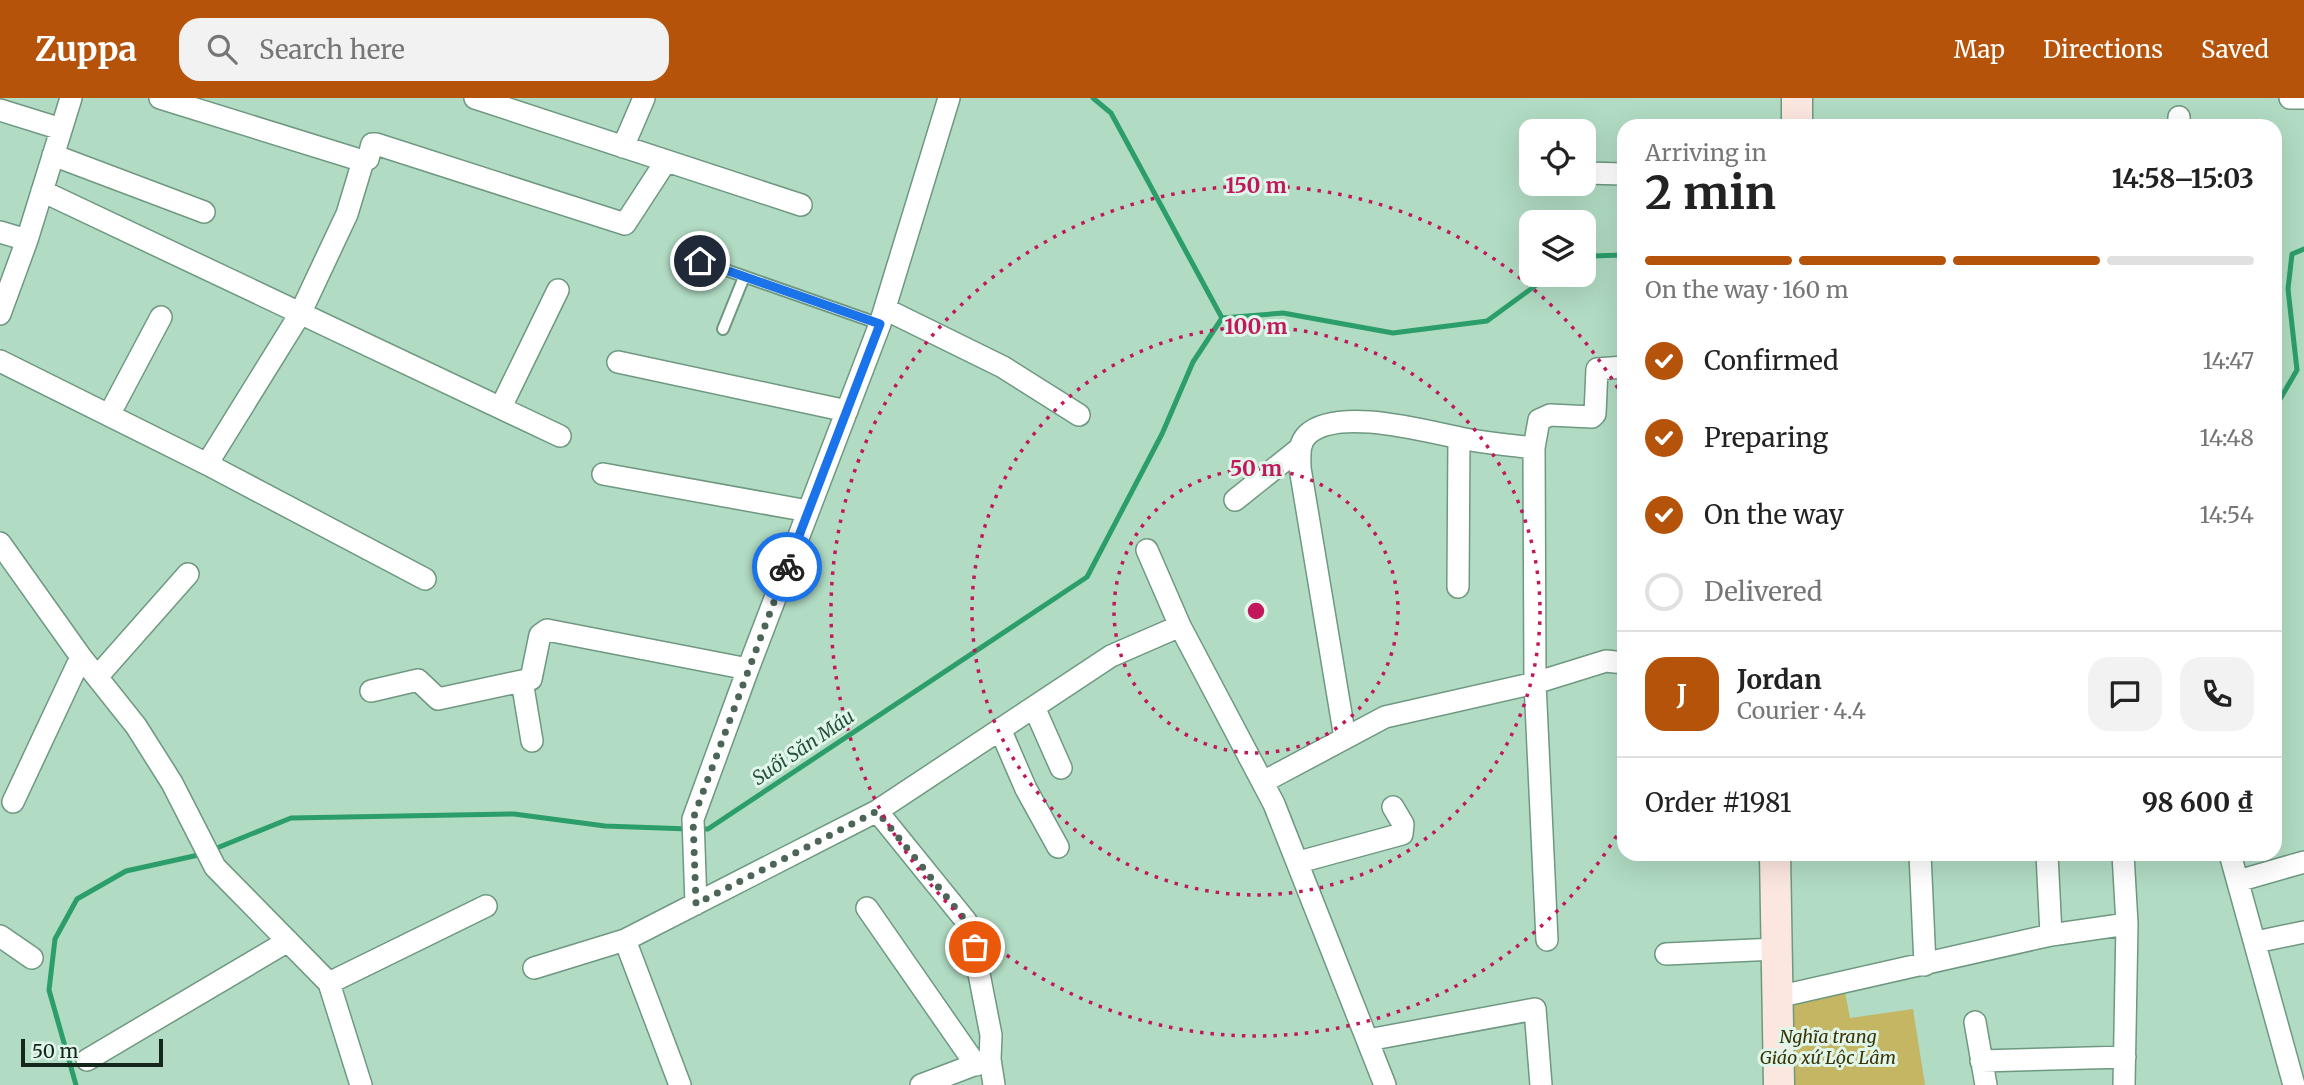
<!DOCTYPE html>
<html lang="en">
<head>
<meta charset="utf-8">
<style>
	:root { --surface:#fff; --page:#f2f2f2; --text:#222; --muted:#767676; --line:#e0e0e0; --accent:#b45309 }
	body { margin:0; font-family:Merriweather,serif; background:var(--page); color:var(--text); height:100vh; display:flex; flex-direction:column; font-size:26px; white-space:nowrap }
	* { box-sizing:border-box; margin:0 }
	p { font-size:23px; color:var(--muted) }
	.icon { flex:none; width:38px; height:38px; fill:none; stroke:currentColor; stroke-width:2; stroke-linecap:round; stroke-linejoin:round }
	.map { position:relative; flex:1; overflow:hidden }
	.panel { position:absolute; left:1617px; top:21px; width:665px; height:742px; display:flex; flex-direction:column; background:var(--surface); border-radius:21px; box-shadow:0 7px 28px #0002 }
	.panel>* { flex:none }
	.buttons { position:absolute; left:1519px; top:21px; display:grid; gap:14px }
	.buttons a { display:grid; place-items:center; width:77px; height:77px; border-radius:14px; background:var(--surface); box-shadow:0 7px 28px #0002; font-size:35px }
	.scale { position:absolute; left:21px; bottom:18px; width:142px; box-sizing:border-box; padding-left:7px; border:4px solid #15261d; border-top:0; font-size:19px; line-height:24px; white-space:nowrap; color:#15261d; -webkit-text-stroke:5px #e1f6ea; paint-order:stroke }
	.pin { position:absolute; display:grid; place-items:center; width:60px; height:60px; color:#fff; margin:-30px; border:4px solid #fff; border-radius:50%; box-shadow:0 2px 7px #0007 }
	.courier { position:absolute; display:grid; place-items:center; width:70px; height:70px; margin:-35px; border:5px solid #1a73e8; border-radius:50%; background:#fff; color:#222; box-shadow:0 2px 9px #0007 }
	.headline em { font-style:normal; font-weight:700 }
	.headline div { display:flex; flex-direction:column-reverse }
	.headline { display:flex; align-items:center; justify-content:space-between; height:119px; padding:0 28px }
	h1 { font-size:46px; font-weight:700; line-height:52px }
	.bar { display:grid; grid-template-columns:repeat(4,1fr); gap:10px 7px; align-content:center; height:84px; padding:0 28px }
	.bar i { height:9px; border-radius:5px; background:var(--line) }
	.bar .on { background:var(--accent) }
	.bar p { grid-column:span 4 }
	.line { display:flex; align-items:center; gap:18px; padding:0 28px; border-top:2px solid var(--line) }
	.line div { flex:1 }
	.round { display:grid; place-items:center; flex:none; width:74px; height:74px; border-radius:21px; background:var(--page) }
	ol { padding:0 28px; list-style:none }
	li { display:flex; align-items:center; gap:21px; height:77px }
	li p { margin-inline-start:auto }
	li .icon { padding:7px; border-radius:50%; background:var(--accent); color:#fff; stroke-width:4 }
	li:last-child { color:var(--muted) }
	li i { width:38px; height:38px; border:4px solid var(--line); border-radius:50% }
	header { display:flex; align-items:center; gap:42px; box-sizing:border-box; height:98px; padding:0 35px; background:var(--accent); color:#fff }
	header strong { font-size:33px }
	nav { display:flex; gap:38px; margin-inline-start:auto; font-size:24px }
	.search { width:490px; height:63px; background:var(--page); display:flex; align-items:center; gap:18px; box-sizing:border-box; padding:0 24px; border-radius:21px; color:var(--muted); font-size:26px }
	.map>svg:first-child { display:block }
</style>
</head>
<body>
<header>
<strong>Zuppa</strong>
<div class="search"><svg class="icon" aria-label="search" viewBox="0 0 24 24"><circle cx="10" cy="10" r="6"/><path d="M15 15l6 6"/></svg>Search here</div>
<nav><a>Map</a><a>Directions</a><a>Saved</a></nav>
</header>
<div class="map">
<svg width="2304" height="987" viewBox="0 0 2304 987">
	<rect width="100%" height="100%" fill="#b1dbc3"/>
	<path fill="#c5b664" d="M1844 889 1850 920 1913 911 1925 987H1789V906Z"/>
	<g fill="none" stroke-linecap="round" stroke-linejoin="round">
		<path stroke="#2c9e6b" stroke-width="5" d="M1093 0 1111 15 1222 220
			M1584 161 1591 158 1624 157
			M2275 310 2297 272 2288 191 2292 156 2304 151
			M699 731H708L1087 479 1162 336 1193 264 1222 220 1283 215 1393 235 1487 223 1550 177
			M212 752 291 720 514 716 605 728 689 731
			M76 987 49 892 55 841 77 801 126 773 203 756"/>
		<defs>
			<path id="lane" d="M700 163 880 226
				M723 231 744 179"/>
			<path id="street" d="M160 0 363 63 368 61 372 46H376L625 126 666 63
				M475 0 801 107
				M2290 0H2304
				M0 12 61 31
				M2179 19V28
				M623 49 644 0
				M53 57 204 114
				M1584 75 1624 76
				M42 93 560 338
				M0 134 27 142
				M885 211 1003 269 1079 317
				M0 216 27 142 71 0
				M0 263 207 366 425 481
				M618 264 847 313
				M501 309 558 192
				M109 317 161 219
				M207 366 300 216 347 116 363 63
				M603 376 808 413
				M1235 402 1299 351
				M0 445 81 559 136 628 172 685 215 769 329 885 361 987
				M1147 452 1180 528 1274 706 1385 987
				M1458 489 1459 340
				M97 579 188 476
				M522 583 532 643
				M371 593 418 582 438 601 531 581 540 537 547 532 748 571 880 226 949 0
				M1034 609 1061 670
				M1000 631 1026 691 1058 749
				M1345 640 1300 370C1300 358 1298 345 1308 336 1339 309 1424 333 1460 340 1484 345 1509 347 1534 350
				M1263 684 1385 619 1535 585 1606 563 1624 565
				M13 704 81 559
				M877 713 966 823 971 835 991 937 990 961 994 987
				M1920 756 1925 867
				M2047 756 2051 837
				M2123 756 2127 826 2124 987
				M2230 756 2294 987
				M1299 764 1402 736 1403 726 1393 709
				M2238 783 2304 764
				M696 806 693 721 748 571
				M867 810 976 967
				M0 838 32 860
				M625 842 680 987
				M1547 842 1535 585 1534 350 1539 322 1550 317 1592 319 1595 316 1597 271 1624 269
				M2256 844 2304 834
				M1666 856 1776 851
				M534 870 625 842 877 713 1111 558 1180 528
				M329 885 486 808
				M1777 899 2051 837 2127 826
				M1975 924 1986 987
				M1368 942 1535 911 1541 987
				M87 962 288 843
				M1981 963 2125 959
				M921 987 987 962"/>
			<path id="secondary" d="M1797 28V0
				M1775 756 1779 987"/>
		</defs>
		<use href="#lane" stroke="#6f9881" stroke-width="14"/>
		<use href="#street" stroke="#6f9881" stroke-width="24"/>
		<use href="#secondary" stroke="#6f9881" stroke-width="33"/>
		<use href="#lane" stroke="#fff" stroke-width="10"/>
		<use href="#street" stroke="#fff" stroke-width="21"/>
		<use href="#secondary" stroke="#fce7e0" stroke-width="30"/>
	</g>
	<g fill="none" stroke-linecap="round" stroke-linejoin="round">
		<path stroke="#4c6557" stroke-width="7" stroke-dasharray="0 12.6" d="M787 469 693 721 696 806 877 713 966 823 975 849"/>
		<path stroke="#1a73e8" stroke-width="9" d="M700 163 880 226 787 469"/>
	</g>
	<g fill="none" stroke="#c2185b" stroke-width="3.5" stroke-dasharray="3.5 7">
		<circle cx="1256" cy="513" r="142"/>
		<circle cx="1256" cy="513" r="284"/>
		<path d="M1622 729A425 425 0 1 1 1622 297"/>
	</g>
	<g text-anchor="middle" stroke-width="6" stroke-linejoin="round" paint-order="stroke">
		<g font-size="18" font-style="italic" fill="#3b3405" stroke="#e1f6ea">
			<text x="1828" y="945">Nghĩa trang<tspan x="1828" dy="21">Giáo xứ Lộc Lâm</tspan></text>
		</g>
		<g font-size="19" font-style="italic" fill="#25513b" stroke="#e1f6ea">
			<text transform="translate(803 649) rotate(-34)" y="7">Suối Săn Máu</text>
		</g>
	</g>
	<circle cx="1256" cy="513" r="10" fill="#c2185b" stroke="#e1f6ea" stroke-width="3.5"/>
	<g font-size="21" text-anchor="middle" font-weight="bold" fill="#c2185b" stroke="#e1f6ea" stroke-width="6" stroke-linejoin="round" paint-order="stroke">
		<text x="1256" y="95">150 m</text>
		<text x="1256" y="236">100 m</text>
		<text x="1256" y="378">50 m</text>
	</g>
</svg>
<div class="buttons">
<a><svg class="icon" aria-label="locate" viewBox="0 0 24 24"><circle cx="12" cy="12" r="6"/><path d="M12 2v4M12 18v4M2 12h4M18 12h4"/></svg></a>
<a><svg class="icon" aria-label="layers" viewBox="0 0 24 24"><path d="M12 4l9 5-9 5-9-5zM3 14l9 5 9-5"/></svg></a>
</div>
<div class="scale">50 m</div>
<div class="pin" style="left:975px;top:849px;background:#ea580c"><svg class="icon" aria-label="bag" viewBox="0 0 24 24"><path d="M5 8h14l-1 12H6zM9 8a3 3 0 0 1 6 0"/></svg></div>
<div class="pin" style="left:700px;top:163px;background:#1f2937"><svg class="icon" aria-label="home" viewBox="0 0 24 24"><path d="M3 11l9-7 9 7M6 9v11h12V9"/></svg></div>
<div class="courier" style="left:787px;top:469px"><svg class="icon" aria-label="bike" viewBox="0 0 24 24"><circle cx="6" cy="16" r="4"/><circle cx="18" cy="16" r="4"/><path d="M6 16l4-8h5l3 8M10 8l3 8H6M13 5h3"/></svg></div>
<section class="panel">
<div class="headline"><div><h1>2 min</h1><p>Arriving in</p></div><em>14:58–15:03</em></div>
<div class="bar"><i class="on"></i><i class="on"></i><i class="on"></i><i></i><p>On the way · 160 m</p></div>
<ol>
<li><svg class="icon" aria-label="check" viewBox="0 0 24 24"><path d="M5 12l5 5 9-10"/></svg>Confirmed<p>14:47</p></li>
<li><svg class="icon" aria-label="check" viewBox="0 0 24 24"><path d="M5 12l5 5 9-10"/></svg>Preparing<p>14:48</p></li>
<li><svg class="icon" aria-label="check" viewBox="0 0 24 24"><path d="M5 12l5 5 9-10"/></svg>On the way<p>14:54</p></li>
<li><i></i>Delivered</li>
</ol>
<div class="line" style="height:126px"><b class="round" style="background:var(--accent);color:#fff">J</b><div><b>Jordan</b><p>Courier · 4.4</p></div><a class="round"><svg class="icon" aria-label="chat" viewBox="0 0 24 24"><path d="M4 5h16v11H9l-5 4z"/></svg></a><a class="round"><svg class="icon" aria-label="phone" viewBox="0 0 24 24"><path d="M5 4h4l2 5-3 2q2 4 5 5l2-3 5 2v4C11 20 4 13 5 4z"/></svg></a></div>
<div class="line" style="height:91px"><div>Order #1981</div><b>98 600 ₫</b></div>
</section>
</div>
</body>
</html>
